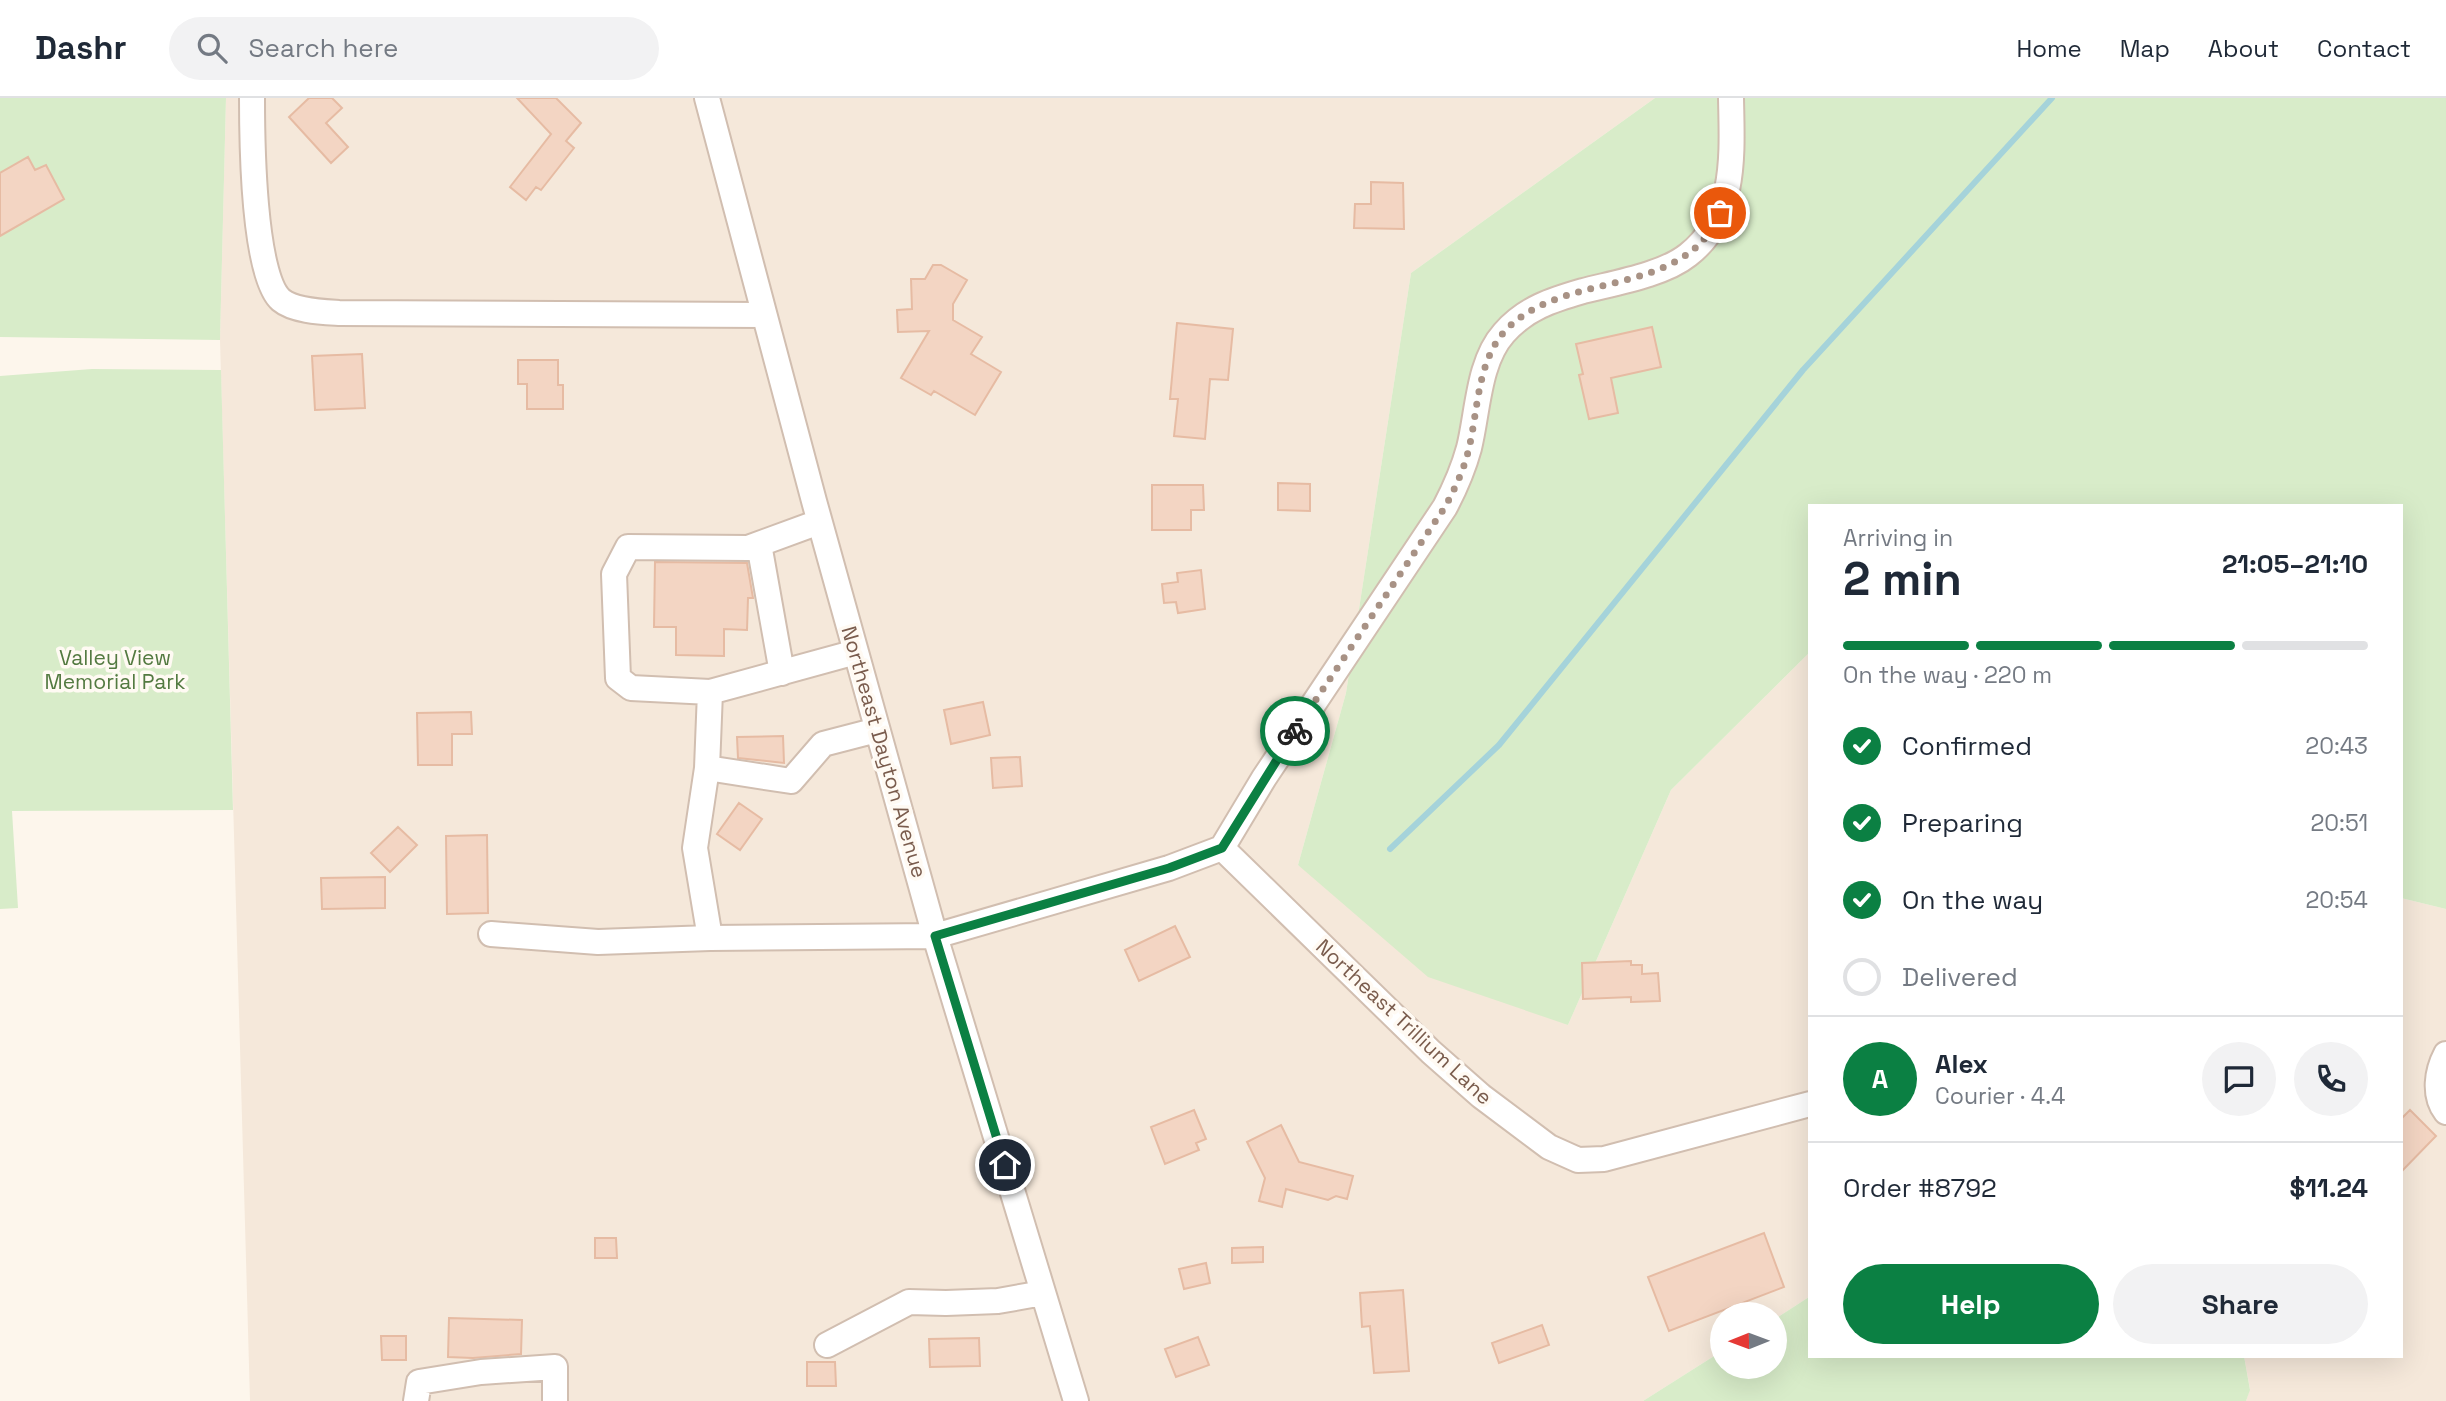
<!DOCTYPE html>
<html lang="en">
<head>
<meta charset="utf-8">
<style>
	:root { --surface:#fff; --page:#f2f2f3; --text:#1f2937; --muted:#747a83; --line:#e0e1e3; --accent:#0b8043 }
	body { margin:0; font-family:"Space Grotesk",sans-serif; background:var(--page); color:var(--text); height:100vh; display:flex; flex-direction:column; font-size:26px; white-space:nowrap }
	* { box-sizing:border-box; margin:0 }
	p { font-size:23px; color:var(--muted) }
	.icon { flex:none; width:38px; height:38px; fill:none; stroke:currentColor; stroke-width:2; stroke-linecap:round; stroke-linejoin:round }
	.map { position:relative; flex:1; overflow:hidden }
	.details { position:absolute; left:1808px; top:406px; width:595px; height:854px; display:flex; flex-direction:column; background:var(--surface); border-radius:0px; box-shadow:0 7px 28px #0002 }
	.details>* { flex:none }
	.needle { width:46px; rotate:269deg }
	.fabs { position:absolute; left:1710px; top:1204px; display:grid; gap:14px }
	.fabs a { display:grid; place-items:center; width:77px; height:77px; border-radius:50%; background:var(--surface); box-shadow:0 7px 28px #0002; font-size:35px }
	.pin { position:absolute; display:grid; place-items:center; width:60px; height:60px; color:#fff; margin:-30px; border:4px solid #fff; border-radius:50%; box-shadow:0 2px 7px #0007 }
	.courier { position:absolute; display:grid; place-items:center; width:70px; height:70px; margin:-35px; border:5px solid #0b8043; border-radius:50%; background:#fff; color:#222; box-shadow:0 2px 9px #0007 }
	.head em { font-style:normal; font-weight:700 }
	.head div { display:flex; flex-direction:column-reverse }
	.head { display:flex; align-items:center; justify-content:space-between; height:119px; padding:0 35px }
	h1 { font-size:46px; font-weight:700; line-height:52px }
	.bar { display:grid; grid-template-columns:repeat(4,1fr); gap:10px 7px; align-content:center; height:84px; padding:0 35px }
	.bar i { height:9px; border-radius:5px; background:var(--line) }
	.bar .selected { background:var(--accent) }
	.bar p { grid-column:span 4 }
	.line { display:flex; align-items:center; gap:18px; padding:0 35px; border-top:2px solid var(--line) }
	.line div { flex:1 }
	.round { display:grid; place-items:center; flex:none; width:74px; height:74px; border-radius:37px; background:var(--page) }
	ol { padding:0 35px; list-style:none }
	li { display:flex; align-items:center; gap:21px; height:77px }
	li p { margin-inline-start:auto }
	li .icon { padding:7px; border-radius:50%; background:var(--accent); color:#fff; stroke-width:4 }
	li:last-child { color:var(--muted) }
	li i { width:38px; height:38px; border:4px solid var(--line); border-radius:50% }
	.button { display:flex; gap:14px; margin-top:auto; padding:14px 35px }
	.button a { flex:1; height:80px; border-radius:42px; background:var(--accent); color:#fff; font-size:28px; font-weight:700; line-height:80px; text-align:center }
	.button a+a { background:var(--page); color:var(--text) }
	header { display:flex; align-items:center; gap:42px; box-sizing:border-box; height:98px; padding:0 35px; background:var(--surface); border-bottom:2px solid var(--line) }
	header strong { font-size:33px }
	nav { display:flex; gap:38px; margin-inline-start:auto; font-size:24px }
	.search { width:490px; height:63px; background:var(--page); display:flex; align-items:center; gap:18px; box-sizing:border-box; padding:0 24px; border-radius:38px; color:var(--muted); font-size:26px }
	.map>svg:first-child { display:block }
</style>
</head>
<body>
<header>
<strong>Dashr</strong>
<div class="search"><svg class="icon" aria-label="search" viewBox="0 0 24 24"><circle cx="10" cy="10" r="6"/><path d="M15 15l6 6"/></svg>Search here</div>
<nav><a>Home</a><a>Map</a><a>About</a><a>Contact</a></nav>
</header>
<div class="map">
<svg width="2446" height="1303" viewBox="0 0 2446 1303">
	<rect width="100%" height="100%" fill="#fdf6ec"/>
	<path fill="#f5e8da" d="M226 0H1655L1411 175 1346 595 1298 767 1568 927 1671 692 1809 555V1199L1775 1221 1774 1216H1722V1253L1643 1303H250L220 242Z
		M2401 800 2446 811V1303H2246L2250 1291 2244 1258H2401Z"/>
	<path fill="#d8ecc9" d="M0 0H226L220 242 0 239Z
		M1655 0H2446V811L2401 800V408H1810L1809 555 1671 692 1568 927 1428 879 1298 767 1346 595 1411 175Z
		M92 271 221 272 233 712 12 713 18 810 0 811V278Z
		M1809 1199 1810 1258H2244L2250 1292 2246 1303H1643L1722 1253V1269H1774L1775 1221Z"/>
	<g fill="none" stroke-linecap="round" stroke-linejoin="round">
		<path stroke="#a5d3da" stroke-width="6" d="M1390 751 1499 647 1803 272 2052 0"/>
	</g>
	<path fill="#f3d5c3" stroke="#e6bba3" stroke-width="2" d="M309 0H332L342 10 326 25 348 49 331 65 289 19Z
		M517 0H556L581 25 566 43 574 50 541 92 536 89 526 102 510 89 551 36Z
		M28 59 35 72 46 67 64 101 0 138V75Z
		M1371 84 1403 85 1404 131 1354 130 1355 106H1371Z
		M933 167H941L967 182 953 206V222L982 239 971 256 1001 274 975 317 934 293 931 297 901 280 929 233 898 234 897 212 912 211 911 181H925Z
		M1177 225 1233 231 1228 282 1210 281 1205 341 1174 338 1178 301H1170Z
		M1652 229 1661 269 1611 280 1618 315 1589 321 1579 277 1583 276 1576 246Z
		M362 256 365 310 315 312 312 258Z
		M518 262H558V287H563V311H527V286H518Z
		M1278 385 1310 386V413L1278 412Z
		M1152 387H1203L1204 412H1191V432H1152Z
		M655 464 747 465 753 500H748L747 532 724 531V558L676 557V529H654Z
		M1201 472 1205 511 1178 515 1176 504 1164 505 1162 486 1178 484 1177 475Z
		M983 604 990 637 951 646 944 612Z
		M471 614 472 636H452V667H418L417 615Z
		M783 638 784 665 738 660 737 639Z
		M1020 659 1022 688 993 690 991 660Z
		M739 705 762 721 740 752 717 736Z
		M398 729 417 747 390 774 371 755Z
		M487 737 488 815 447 816 446 738Z
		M385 779V810L322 811 321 780Z
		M1175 828 1190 859 1139 883 1125 852Z
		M1631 863V867H1642V876L1658 875 1660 903 1631 904V899L1583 901 1582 865Z
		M1194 1012 1206 1041 1196 1045 1199 1052 1165 1066 1151 1029Z
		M2410 1012 2436 1038 2401 1074V1021Z
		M1281 1027 1299 1064 1353 1078 1347 1101 1336 1098 1328 1102 1286 1091 1282 1109 1259 1103 1265 1080 1247 1044Z
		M1764 1135 1784 1189 1669 1233 1648 1179Z
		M595 1140H616L617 1160H595Z
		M1263 1149V1164L1232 1165V1150Z
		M1206 1165 1210 1185 1184 1191 1179 1171Z
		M1403 1192 1409 1273 1374 1275 1370 1228 1362 1229 1360 1195Z
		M449 1220 522 1222 521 1256 473 1260 448 1259Z
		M1542 1227 1549 1247 1499 1265 1492 1245Z
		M381 1238H406V1262H382Z
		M1198 1239 1209 1267 1176 1279 1165 1251Z
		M979 1240 980 1268 930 1269 929 1241Z
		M807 1264H835L836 1288H807Z"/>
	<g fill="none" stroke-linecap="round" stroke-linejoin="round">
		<defs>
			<path id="minor" d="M252 0C252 39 253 178 281 202 294 213 323 214 339 215L764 217
				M707 0 814 403 935 838 1076 1303
				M759 446 782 575
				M856 554 710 594 707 670 791 683 823 646 877 632
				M710 594 631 590 618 580 614 476 628 449 748 450 819 424
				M707 670 695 750 710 840
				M1222 750 1431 954 1481 998 1549 1049 1578 1062 1604 1061 1810 1006
				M491 836 598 844 710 840 935 838 1169 770 1222 750 1264 680 1445 409C1455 390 1463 372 1469 350 1478 314 1478 264 1504 235 1526 210 1552 202 1583 193 1614 185 1663 177 1688 157 1737 119 1732 56 1731 0
				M2446 956C2437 973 2433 997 2446 1014
				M827 1247 909 1204 946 1205 998 1203 1043 1195
				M416 1303 419 1284 481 1274 555 1269V1303"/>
		</defs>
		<use href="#minor" stroke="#d1beb0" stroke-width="28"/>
		<use href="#minor" stroke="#fff" stroke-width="24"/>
	</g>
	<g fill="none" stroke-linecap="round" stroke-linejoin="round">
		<path stroke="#a89285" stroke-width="7" stroke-dasharray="0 12.6" d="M1295 633 1445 409C1455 390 1464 372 1469 350 1478 313 1477 265 1504 234 1562 170 1683 203 1720 115"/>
		<path stroke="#0b8043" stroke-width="9" d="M1005 1067 935 838 1169 770 1222 750 1295 633"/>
	</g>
	<g text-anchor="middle" stroke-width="7" stroke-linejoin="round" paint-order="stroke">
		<g font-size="21" fill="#537a41" stroke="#fffaf3">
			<text x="115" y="567">Valley View<tspan x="115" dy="24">Memorial Park</tspan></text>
		</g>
		<g font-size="21" fill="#7a5c4d" stroke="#fffaf3">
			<text transform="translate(884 654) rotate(74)" y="7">Northeast Dayton Avenue</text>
			<text transform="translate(1404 924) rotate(43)" y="7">Northeast Trillium Lane</text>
		</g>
	</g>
</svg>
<div class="fabs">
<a><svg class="needle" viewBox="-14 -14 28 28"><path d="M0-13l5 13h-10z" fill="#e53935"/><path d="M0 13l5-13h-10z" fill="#747a83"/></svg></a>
</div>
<div class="pin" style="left:1720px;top:115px;background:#ea580c"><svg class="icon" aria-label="bag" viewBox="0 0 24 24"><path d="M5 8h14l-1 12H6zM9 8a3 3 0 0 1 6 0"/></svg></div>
<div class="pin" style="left:1005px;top:1067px;background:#1f2937"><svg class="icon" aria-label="home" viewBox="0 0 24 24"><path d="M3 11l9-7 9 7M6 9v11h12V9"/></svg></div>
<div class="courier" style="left:1295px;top:633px"><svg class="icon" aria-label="bike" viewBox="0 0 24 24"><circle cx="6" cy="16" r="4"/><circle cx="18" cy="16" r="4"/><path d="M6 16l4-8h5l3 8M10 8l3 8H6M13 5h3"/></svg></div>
<section class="details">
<div class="head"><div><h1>2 min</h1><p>Arriving in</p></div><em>21:05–21:10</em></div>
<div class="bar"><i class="selected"></i><i class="selected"></i><i class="selected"></i><i></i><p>On the way · 220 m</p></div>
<ol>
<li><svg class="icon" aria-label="check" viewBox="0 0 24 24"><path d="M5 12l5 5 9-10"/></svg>Confirmed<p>20:43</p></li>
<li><svg class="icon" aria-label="check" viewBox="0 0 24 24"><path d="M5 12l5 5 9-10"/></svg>Preparing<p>20:51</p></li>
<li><svg class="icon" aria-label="check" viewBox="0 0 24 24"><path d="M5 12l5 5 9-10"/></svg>On the way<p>20:54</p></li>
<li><i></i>Delivered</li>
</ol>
<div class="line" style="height:126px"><b class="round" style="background:var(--accent);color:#fff">A</b><div><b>Alex</b><p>Courier · 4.4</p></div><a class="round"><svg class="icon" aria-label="chat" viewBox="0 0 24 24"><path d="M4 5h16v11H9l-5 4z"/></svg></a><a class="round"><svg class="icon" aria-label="phone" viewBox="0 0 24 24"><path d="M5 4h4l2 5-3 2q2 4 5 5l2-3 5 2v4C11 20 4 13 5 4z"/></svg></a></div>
<div class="line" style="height:91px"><div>Order #8792</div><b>$11.24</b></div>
<div class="button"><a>Help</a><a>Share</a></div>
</section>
</div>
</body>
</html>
